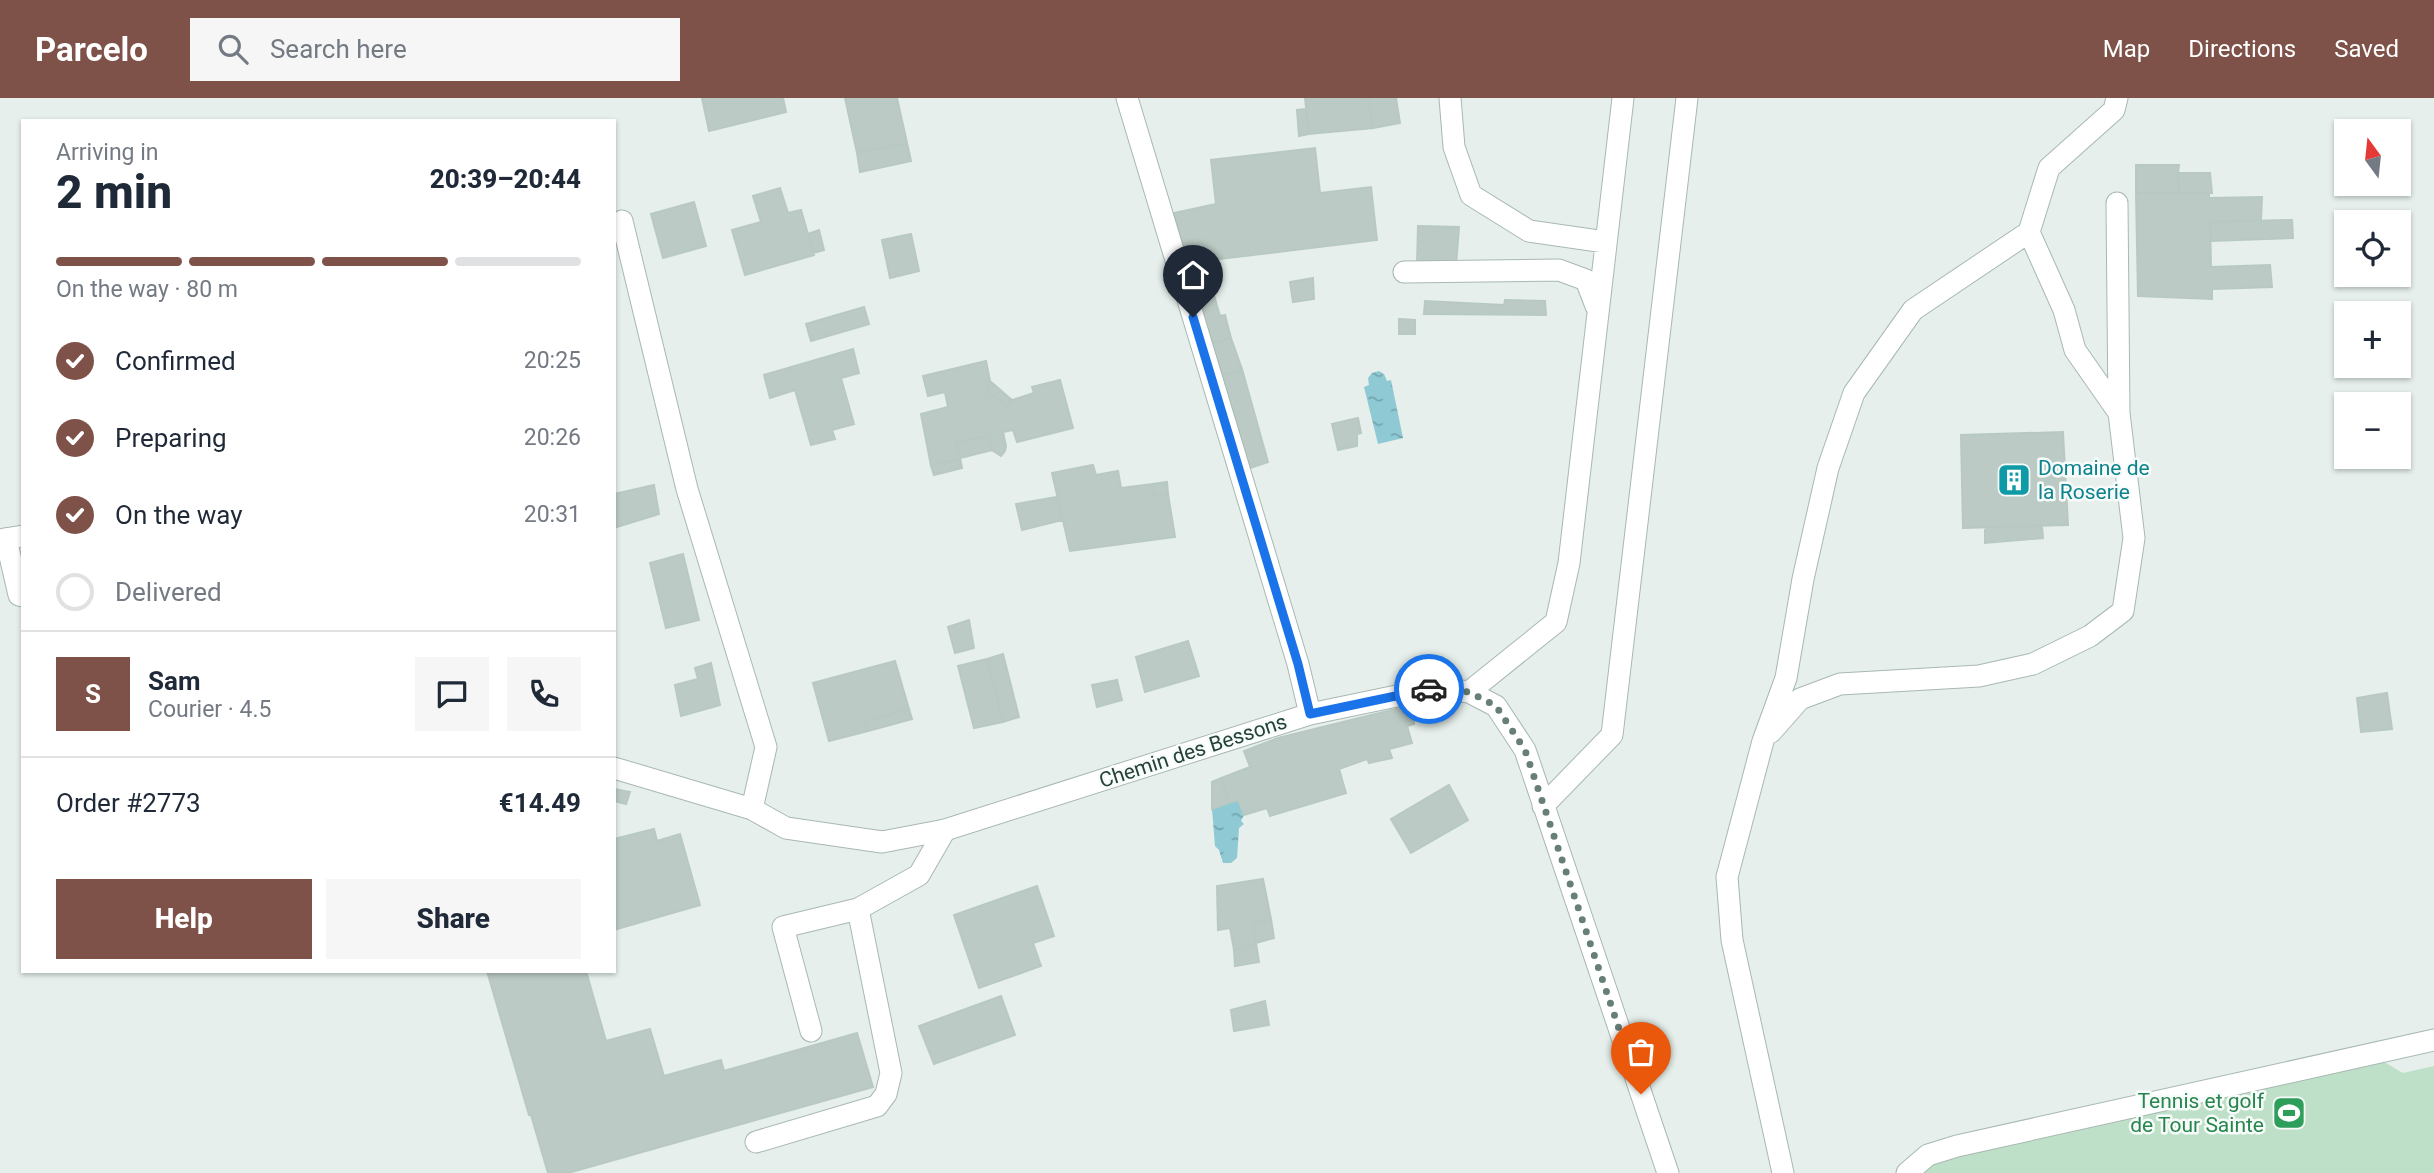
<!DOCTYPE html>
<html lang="en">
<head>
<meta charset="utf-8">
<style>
	:root { --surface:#fff; --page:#f6f6f7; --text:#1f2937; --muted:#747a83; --line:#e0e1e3; --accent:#7f5249 }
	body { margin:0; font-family:Roboto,sans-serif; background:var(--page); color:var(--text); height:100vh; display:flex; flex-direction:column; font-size:26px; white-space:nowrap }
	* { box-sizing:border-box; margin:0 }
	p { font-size:23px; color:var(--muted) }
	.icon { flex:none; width:38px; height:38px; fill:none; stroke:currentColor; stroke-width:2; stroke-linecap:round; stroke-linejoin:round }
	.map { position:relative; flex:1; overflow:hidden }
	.drawer { position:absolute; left:21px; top:21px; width:595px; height:854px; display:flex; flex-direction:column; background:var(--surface); border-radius:0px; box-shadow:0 2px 5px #0004 }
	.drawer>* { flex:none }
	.needle { width:46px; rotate:345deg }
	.controls { position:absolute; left:2334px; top:21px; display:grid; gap:14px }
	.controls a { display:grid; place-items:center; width:77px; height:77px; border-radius:0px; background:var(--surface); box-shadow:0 2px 5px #0004; font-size:35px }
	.pin { position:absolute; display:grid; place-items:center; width:60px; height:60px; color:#fff; margin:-72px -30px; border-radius:50% 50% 50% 0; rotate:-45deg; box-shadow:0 0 7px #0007 }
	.pin .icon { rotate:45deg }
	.courier { position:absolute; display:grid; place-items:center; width:70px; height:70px; margin:-35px; border:5px solid #1a73e8; border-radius:50%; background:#fff; color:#222; box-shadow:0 2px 9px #0007 }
	.summary em { font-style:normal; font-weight:800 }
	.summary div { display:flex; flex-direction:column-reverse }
	.summary { display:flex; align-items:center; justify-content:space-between; height:119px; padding:0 35px }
	h1 { font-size:46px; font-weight:800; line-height:52px }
	.bar { display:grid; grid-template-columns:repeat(4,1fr); gap:10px 7px; align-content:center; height:84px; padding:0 35px }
	.bar i { height:9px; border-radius:5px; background:var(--line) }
	.bar .on { background:var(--accent) }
	.bar p { grid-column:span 4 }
	.line { display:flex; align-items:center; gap:18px; padding:0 35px; border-top:2px solid var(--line) }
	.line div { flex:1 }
	.round { display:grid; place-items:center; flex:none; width:74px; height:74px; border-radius:0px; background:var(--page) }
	ol { padding:0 35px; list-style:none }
	li { display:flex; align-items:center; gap:21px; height:77px }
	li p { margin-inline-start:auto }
	li .icon { padding:7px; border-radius:50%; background:var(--accent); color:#fff; stroke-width:4 }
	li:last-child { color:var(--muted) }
	li i { width:38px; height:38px; border:4px solid var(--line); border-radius:50% }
	.cta { display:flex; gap:14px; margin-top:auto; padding:14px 35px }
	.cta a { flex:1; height:80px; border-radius:0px; background:var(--accent); color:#fff; font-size:28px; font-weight:800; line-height:80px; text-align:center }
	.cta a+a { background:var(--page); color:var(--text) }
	header { display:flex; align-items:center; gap:42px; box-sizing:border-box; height:98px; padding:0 35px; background:var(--accent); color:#fff }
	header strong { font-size:33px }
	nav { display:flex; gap:38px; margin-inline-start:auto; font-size:24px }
	.search { width:490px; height:63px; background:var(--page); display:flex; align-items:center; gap:18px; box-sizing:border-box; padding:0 24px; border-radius:0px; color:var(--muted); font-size:26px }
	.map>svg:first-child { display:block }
</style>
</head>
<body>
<header>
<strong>Parcelo</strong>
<div class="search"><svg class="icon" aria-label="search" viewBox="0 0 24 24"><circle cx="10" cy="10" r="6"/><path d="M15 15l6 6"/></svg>Search here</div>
<nav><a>Map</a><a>Directions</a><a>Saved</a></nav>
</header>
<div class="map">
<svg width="2434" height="1075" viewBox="0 0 2434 1075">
	<defs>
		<pattern id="water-ripples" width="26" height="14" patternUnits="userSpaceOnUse" patternTransform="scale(1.75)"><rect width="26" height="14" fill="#8ec9d4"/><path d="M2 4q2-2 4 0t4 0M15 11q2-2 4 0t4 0" fill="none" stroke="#74a5ad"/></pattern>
	</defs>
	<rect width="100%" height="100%" fill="#e6efeb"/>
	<path fill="#bfe0c8" d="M2384 964 2403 975 2434 968V1075H1924L1933 1065 1958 1054Z"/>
	<path fill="url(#water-ripples)" d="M1379 273 1384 276 1387 283 1391 282 1403 340 1378 346 1364 289 1369 287 1368 280 1372 275Z
		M1238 702 1244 717 1241 723 1244 726 1239 730 1237 760 1231 765H1223L1219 752 1215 748 1212 711Z"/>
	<path fill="#bbcac4" stroke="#b8c9c2" stroke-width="2" d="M702 0H783L786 14 709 33Z
		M845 0H897L907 45 857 55Z
		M1305 0H1368L1373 30 1309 36Z
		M1368 0H1396L1400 25 1373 30Z
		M1306 11 1309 36 1299 38 1297 12Z
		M907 45 911 63 860 74 857 55Z
		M1315 50 1320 95 1371 89 1377 142 1187 165 1174 115 1216 106 1211 62Z
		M2136 67H2179L2178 75 2179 95H2136Z
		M2178 75H2210L2212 95H2179Z
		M780 90 788 115 801 112 814 157 745 177 732 132 761 124 753 98Z
		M2136 95H2209V100L2262 99 2261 122 2210 124 2211 169 2270 167 2272 189 2212 191V201L2138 198Z
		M694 104 706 148 663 160 651 116Z
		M2292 122 2293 140 2211 143 2210 124Z
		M1418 128 1459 129 1456 168 1417 166Z
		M819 132 824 152 813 155 808 136Z
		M911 136 919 173 890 180 882 142Z
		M1313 180 1314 201 1293 204 1290 184Z
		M1211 187 1220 218 1225 217 1231 240 1211 246 1195 190Z
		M1505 202 1545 203 1546 217 1424 216 1425 203 1504 207Z
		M864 209 869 226 811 243 806 226Z
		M1399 221 1415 222V236H1399Z
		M1231 240 1242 271 1220 278 1211 246Z
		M853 251 859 275 841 280 854 326 832 332 835 341 811 347 795 292 770 300 764 277Z
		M986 263 990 283 986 292 1006 309 1012 302 1034 295 1032 289 1060 282 1073 330 1017 344 1013 332 1003 334 1006 348 1005 353 1001 358 992 352 987 338 956 345 960 360 931 368 921 316 948 309 945 294 928 298 923 278Z
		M1242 271 1268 364 1247 371 1220 278Z
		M990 283 1012 302 1006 309 986 292Z
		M1358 320 1361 335 1357 336V348L1338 352 1332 326Z
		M2063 334 2068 427 1963 430 1961 337Z
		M987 338 992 352 960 360 956 345Z
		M960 360 962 370 934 377 931 368Z
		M1093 367 1096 377 1118 373 1121 390 1152 386 1154 398 1168 396 1175 439 1070 453 1052 375Z
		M1167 384 1168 396 1154 398 1152 386Z
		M654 387 659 416 614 430V396Z
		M1057 399 1062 422 1022 432 1016 406Z
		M2042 428 2043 440 1985 445V429Z
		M683 456 699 522 666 530 650 465Z
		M969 522 974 550 955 555 948 529Z
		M1188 543 1199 578 1145 594 1136 559Z
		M1003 556 1019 619 1003 624 987 561Z
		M987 561 1003 624 974 630 958 568Z
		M895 563 909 611 865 624 868 633 829 643 813 585Z
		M711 565 720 607 681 618 675 587 698 581 695 570Z
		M1117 582 1122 602 1097 609 1092 587Z
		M2387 595 2392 631 2361 634 2357 600Z
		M1412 607 1414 626 1407 628 1412 645 1389 651 1392 660 1369 665 1367 661 1339 671 1346 695 1270 718 1267 710 1244 717 1238 702 1229 705 1221 680 1250 669 1244 653 1278 640Z
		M909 611 912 621 868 633 865 624Z
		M1221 680 1229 705 1212 711V684Z
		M1449 687 1468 722 1411 755 1391 721Z
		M614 691 630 694 626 706 614 703Z
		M654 731 657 743 680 736 700 807 614 832V741Z
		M1263 781 1271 821 1252 826 1256 845 1234 852 1230 830 1218 832 1217 788Z
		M1037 788 1054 838 1033 845 1041 868 979 890 954 817Z
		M1271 821 1274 840 1256 845 1252 826Z
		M1256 845 1259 864 1235 868 1234 852Z
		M487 873H586L606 943 650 931 664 978 721 962 724 973 857 935 873 989 568 1075H548L531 1017H529Z
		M1001 898 1015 937 934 966 919 928Z
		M1265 903 1269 927 1234 933 1231 912Z"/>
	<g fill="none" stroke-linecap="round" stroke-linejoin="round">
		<defs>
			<path id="service" d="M1450 0 1454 49 1471 97 1529 133 1605 144
				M622 123 687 391 766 649 752 711
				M2029 134 2064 212 2075 252 2119 315
				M1404 174 1559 172 1586 182 1596 208
				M6 441 19 497 23 498
				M1469 594 1556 524 1569 465 1623 0
				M1771 634 1800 601 1840 586 1979 578 2033 566 2090 538 2123 513 2134 440 2119 315 2117 105
				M811 933 783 829 858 811 919 777 945 732
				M756 1044 877 1008 886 996 891 975 858 811
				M1783 1075 1732 842 1727 779 1763 643 1786 580 1803 481 1828 370 1854 295 1913 212 2029 134 2049 70 2114 12 2117 0"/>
			<path id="minor" d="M1127 0 1298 566 1310 616
				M0 442 23 438
				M614 670 752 711 786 730 882 744 945 732 1310 616 1435 590 1469 594 1496 608 1525 652 1668 1075
				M1543 708 1612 637 1687 0
				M1907 1075 1928 1057 1957 1048 2434 942"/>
		</defs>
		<use href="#service" stroke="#a8b8b2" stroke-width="23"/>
		<use href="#minor" stroke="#a8b8b2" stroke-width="23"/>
		<use href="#service" stroke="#fff" stroke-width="21"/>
		<use href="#minor" stroke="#fff" stroke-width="21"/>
	</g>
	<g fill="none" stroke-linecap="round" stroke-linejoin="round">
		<path stroke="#687f78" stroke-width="7" stroke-dasharray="0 12.6" d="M1429 591 1469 594 1496 608 1525 652 1641 996"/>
		<path stroke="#1a73e8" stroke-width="9" d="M1193 219 1298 566 1310 616 1429 591"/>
	</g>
	<defs>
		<symbol id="building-square" viewBox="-11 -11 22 22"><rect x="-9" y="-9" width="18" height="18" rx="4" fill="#0f9aa8" stroke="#f7fbf9"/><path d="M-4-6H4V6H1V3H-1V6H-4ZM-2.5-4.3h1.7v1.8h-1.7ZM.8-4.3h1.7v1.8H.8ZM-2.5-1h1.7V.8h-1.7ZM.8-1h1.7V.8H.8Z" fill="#fff"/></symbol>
		<symbol id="stadium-square" viewBox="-11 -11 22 22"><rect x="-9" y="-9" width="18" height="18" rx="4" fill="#2e9e5b" stroke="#f7fbf9"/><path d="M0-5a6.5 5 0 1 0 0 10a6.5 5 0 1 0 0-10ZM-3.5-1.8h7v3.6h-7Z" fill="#fff"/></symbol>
	</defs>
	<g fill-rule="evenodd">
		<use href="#building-square" x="1995" y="363" width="38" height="38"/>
		<use href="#stadium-square" x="2270" y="996" width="38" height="38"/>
	</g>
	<g text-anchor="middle" stroke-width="5" stroke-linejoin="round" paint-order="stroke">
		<g font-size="21" fill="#0d838f" stroke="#f7fbf9" text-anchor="start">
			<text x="2038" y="377">Domaine de<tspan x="2038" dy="24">la Roserie</tspan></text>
		</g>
		<g font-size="21" fill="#24423a" stroke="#f7fbf9">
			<text transform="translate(1193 653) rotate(-18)" y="7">Chemin des Bessons</text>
		</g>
		<g font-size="21" fill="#27864d" stroke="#f7fbf9" text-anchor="end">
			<text x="2264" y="1010">Tennis et golf<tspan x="2264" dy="24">de Tour Sainte</tspan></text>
		</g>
	</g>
</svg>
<div class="controls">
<a><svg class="needle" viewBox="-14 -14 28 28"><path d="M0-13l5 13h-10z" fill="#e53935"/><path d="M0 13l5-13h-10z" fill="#747a83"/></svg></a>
<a><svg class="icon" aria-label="locate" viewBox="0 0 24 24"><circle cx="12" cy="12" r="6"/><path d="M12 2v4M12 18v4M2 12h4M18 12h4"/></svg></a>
<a>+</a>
<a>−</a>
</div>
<div class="pin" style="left:1641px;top:996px;background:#ea580c"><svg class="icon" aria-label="bag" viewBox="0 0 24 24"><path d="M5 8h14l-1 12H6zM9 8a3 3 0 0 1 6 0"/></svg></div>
<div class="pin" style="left:1193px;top:219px;background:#1f2937"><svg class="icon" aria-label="home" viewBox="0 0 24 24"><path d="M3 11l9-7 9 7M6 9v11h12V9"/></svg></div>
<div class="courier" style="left:1429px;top:591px"><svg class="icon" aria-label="car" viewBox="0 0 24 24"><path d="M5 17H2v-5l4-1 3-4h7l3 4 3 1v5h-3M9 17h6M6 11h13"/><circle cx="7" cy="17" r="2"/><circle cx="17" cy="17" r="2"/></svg></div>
<section class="drawer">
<div class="summary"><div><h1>2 min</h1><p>Arriving in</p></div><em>20:39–20:44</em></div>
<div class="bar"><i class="on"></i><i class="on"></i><i class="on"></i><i></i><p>On the way · 80 m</p></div>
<ol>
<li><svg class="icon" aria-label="check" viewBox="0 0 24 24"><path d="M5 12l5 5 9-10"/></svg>Confirmed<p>20:25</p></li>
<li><svg class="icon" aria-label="check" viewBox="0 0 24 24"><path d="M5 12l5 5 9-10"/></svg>Preparing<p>20:26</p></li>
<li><svg class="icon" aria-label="check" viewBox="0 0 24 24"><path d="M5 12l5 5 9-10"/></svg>On the way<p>20:31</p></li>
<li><i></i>Delivered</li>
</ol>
<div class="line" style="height:126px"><b class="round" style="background:var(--accent);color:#fff">S</b><div><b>Sam</b><p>Courier · 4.5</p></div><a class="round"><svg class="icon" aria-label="chat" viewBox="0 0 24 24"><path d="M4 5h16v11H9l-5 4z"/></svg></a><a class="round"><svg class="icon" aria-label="phone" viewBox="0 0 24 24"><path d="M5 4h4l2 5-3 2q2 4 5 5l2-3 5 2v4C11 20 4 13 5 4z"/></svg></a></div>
<div class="line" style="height:91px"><div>Order #2773</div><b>€14.49</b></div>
<div class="cta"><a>Help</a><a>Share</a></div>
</section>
</div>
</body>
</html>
